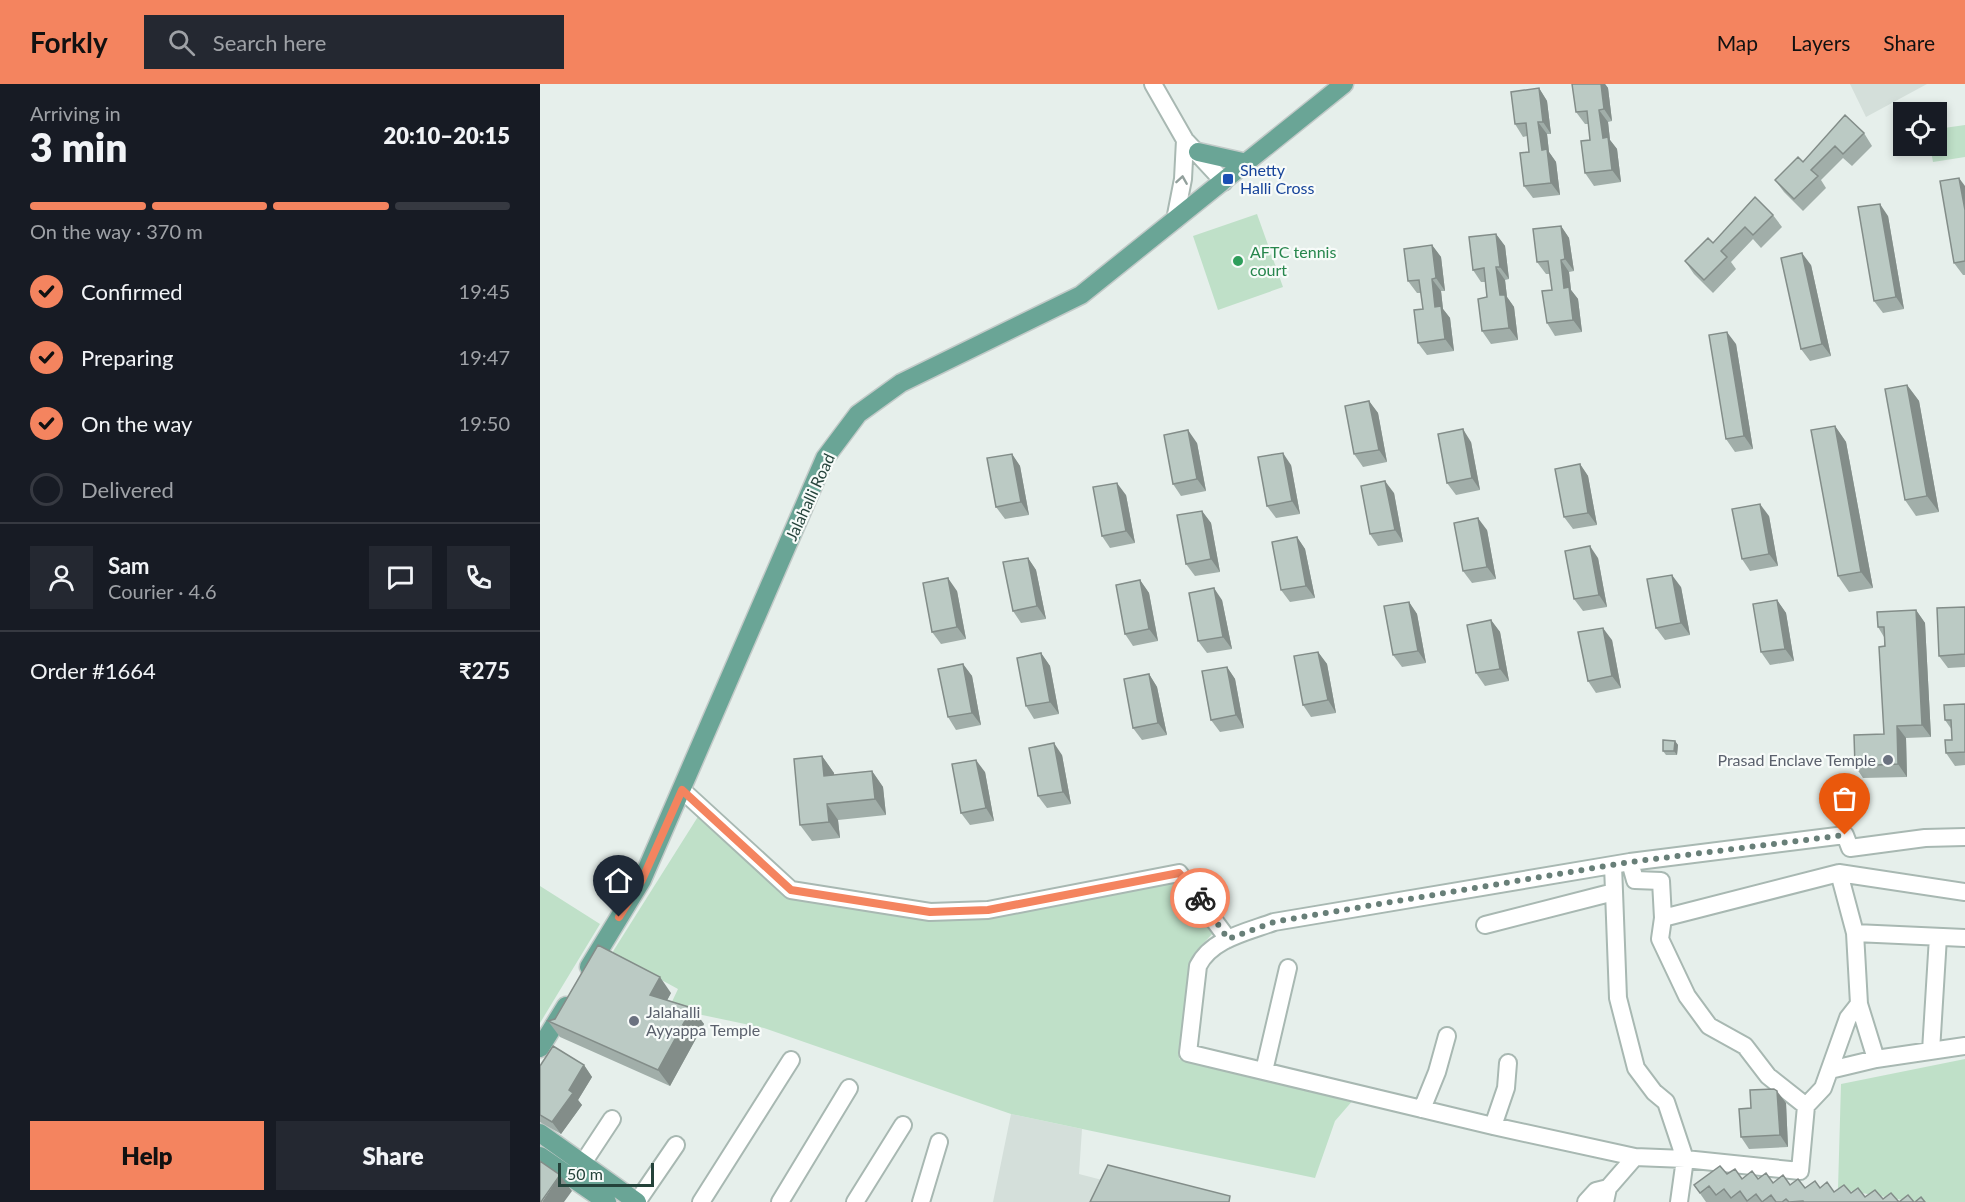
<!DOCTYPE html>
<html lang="en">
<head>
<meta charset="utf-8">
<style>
	:root { --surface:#171b24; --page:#242831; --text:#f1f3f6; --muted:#9ea1a6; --line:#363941; --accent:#f4845f }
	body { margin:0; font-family:Lato,sans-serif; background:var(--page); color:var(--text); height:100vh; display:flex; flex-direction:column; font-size:22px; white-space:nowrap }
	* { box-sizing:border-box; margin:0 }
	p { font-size:20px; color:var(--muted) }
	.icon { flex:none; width:33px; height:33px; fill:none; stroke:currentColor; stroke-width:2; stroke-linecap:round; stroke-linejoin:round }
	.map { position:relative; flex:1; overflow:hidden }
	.sheet { display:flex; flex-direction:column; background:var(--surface); width:540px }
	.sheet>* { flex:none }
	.controls { position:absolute; left:1353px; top:18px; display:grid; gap:12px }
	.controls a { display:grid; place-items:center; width:54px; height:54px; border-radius:0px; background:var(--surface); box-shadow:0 3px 9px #0003; font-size:30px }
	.scale { position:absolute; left:18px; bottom:15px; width:96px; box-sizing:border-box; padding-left:6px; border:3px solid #24423a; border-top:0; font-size:16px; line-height:21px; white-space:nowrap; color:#24423a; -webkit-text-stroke:4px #f7fbf9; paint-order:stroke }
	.pin { position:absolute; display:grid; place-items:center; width:51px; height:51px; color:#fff; margin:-62px -26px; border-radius:50% 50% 50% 0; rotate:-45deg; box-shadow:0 0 6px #0007 }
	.pin .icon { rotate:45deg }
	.courier { position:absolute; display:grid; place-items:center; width:60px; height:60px; margin:-30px; border:4px solid #f4845f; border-radius:50%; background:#fff; color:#222; box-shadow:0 2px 8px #0007 }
	.head em { font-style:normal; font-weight:800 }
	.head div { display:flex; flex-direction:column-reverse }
	.head { display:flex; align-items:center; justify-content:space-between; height:102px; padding:0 30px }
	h1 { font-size:39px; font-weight:800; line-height:45px }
	.bar { display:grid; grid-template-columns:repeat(4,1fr); gap:9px 6px; align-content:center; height:72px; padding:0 30px }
	.bar i { height:8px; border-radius:4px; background:var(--line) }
	.bar .selected { background:var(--accent) }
	.bar p { grid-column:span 4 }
	.line { display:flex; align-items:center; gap:15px; padding:0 30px; border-top:2px solid var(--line) }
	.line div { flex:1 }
	.round { display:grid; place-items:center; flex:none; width:63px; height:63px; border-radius:0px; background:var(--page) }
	ol { padding:0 30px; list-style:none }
	li { display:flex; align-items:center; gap:18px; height:66px }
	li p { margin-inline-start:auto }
	li .icon { padding:6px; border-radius:50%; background:var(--accent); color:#111; stroke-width:4 }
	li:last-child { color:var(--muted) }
	li i { width:33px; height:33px; border:3px solid var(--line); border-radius:50% }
	.button { display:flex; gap:12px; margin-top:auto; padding:12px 30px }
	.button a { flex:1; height:69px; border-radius:0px; background:var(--accent); color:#111; font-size:24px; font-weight:800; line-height:69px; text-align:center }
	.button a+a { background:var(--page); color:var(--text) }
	header { display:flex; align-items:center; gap:36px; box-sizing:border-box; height:84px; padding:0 30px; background:var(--accent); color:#111 }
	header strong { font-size:28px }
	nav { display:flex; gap:33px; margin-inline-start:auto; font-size:21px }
	.search { width:420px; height:54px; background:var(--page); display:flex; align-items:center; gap:15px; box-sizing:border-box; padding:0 21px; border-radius:0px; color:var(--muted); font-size:22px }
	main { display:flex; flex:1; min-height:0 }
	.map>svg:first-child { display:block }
</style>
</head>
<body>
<header>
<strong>Forkly</strong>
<div class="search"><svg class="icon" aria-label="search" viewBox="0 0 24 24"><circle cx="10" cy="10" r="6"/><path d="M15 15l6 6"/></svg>Search here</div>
<nav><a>Map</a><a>Layers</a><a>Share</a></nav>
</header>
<main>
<section class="sheet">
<div class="head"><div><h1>3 min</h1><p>Arriving in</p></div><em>20:10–20:15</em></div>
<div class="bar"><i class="selected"></i><i class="selected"></i><i class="selected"></i><i></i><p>On the way · 370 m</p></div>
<ol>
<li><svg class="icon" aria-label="check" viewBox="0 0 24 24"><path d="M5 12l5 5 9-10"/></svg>Confirmed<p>19:45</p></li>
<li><svg class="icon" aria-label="check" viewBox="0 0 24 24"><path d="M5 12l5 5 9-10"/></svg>Preparing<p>19:47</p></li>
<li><svg class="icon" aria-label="check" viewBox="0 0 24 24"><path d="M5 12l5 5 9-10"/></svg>On the way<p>19:50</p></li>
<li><i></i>Delivered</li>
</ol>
<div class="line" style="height:108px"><a class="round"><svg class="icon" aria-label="person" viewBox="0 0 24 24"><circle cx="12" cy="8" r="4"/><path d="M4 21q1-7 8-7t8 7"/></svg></a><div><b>Sam</b><p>Courier · 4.6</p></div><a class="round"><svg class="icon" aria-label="chat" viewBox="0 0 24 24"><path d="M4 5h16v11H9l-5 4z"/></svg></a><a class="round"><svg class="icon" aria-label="phone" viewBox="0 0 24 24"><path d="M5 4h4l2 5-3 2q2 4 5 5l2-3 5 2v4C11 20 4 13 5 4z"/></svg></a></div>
<div class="line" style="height:78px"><div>Order #1664</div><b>₹275</b></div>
<div class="button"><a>Help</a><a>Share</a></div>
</section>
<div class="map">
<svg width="1425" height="1118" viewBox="0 0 1425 1118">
	<rect width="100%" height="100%" fill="#e6efeb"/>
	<path fill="#d4dfda" d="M1310 0H1387L1326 33Z
		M471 1030 542 1045 539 1090 647 1118H453Z"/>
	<path fill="#bfe0c8" d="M1425 41V73L1393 78 1390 62H1396L1397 45Z
		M717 130 743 203 678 226 653 152Z
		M159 731 245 811 391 833 634 797 674 848 656 867 639 975 814 1015 795 1037 775 1094 471 1030 224 944 129 924 138 905 72 869Z
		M0 802 60 840 0 939Z
		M1425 975V1118H1375L1298 1105 1301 1000Z"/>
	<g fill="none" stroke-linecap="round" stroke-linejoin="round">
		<defs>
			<path id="minor" d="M613 0 645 56 684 98
				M635 136 643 95 645 56
				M142 706 251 806 390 828 448 826 639 789 688 855
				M1090 778 1095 796 1121 797 1123 834 1299 789 1315 849 1319 920 1308 934 1283 1004 1266 1022 1260 1087 1145 1075 1095 1073 953 1042 648 969 658 882C671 855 707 848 734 838Z
				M1090 778 1305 751 1310 764 1385 754 1425 753
				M1073 781 1078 914 1096 984 1114 1008 1126 1018 1145 1075 1139 1118
				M1299 789 1425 808
				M1123 834 1120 855 1147 912 1169 942 1205 962 1228 992 1266 1022
				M945 841 1074 808
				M1315 849 1425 854
				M1319 920 1336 975 1425 962
				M1391 967 1398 853
				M1290 986 1336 975
				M724 987 748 884
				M882 1025 897 988 907 952
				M953 1042 966 1004 968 979
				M43 1079 72 1035
				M97 1118 136 1061
				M161 1118 251 976
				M240 1118 309 1004
				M315 1118 363 1041
				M381 1118 399 1058
				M1046 1118 1056 1107 1068 1104
				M1065 1118 1068 1104 1095 1073"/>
			<path id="major" d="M658 68 707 79
				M49 883 102 796 285 374 318 330 361 299 541 211 804 0
				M0 964 26 922
				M0 1049 97 1118
				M0 1072 67 1118"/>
		</defs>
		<use href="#minor" stroke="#a8b8b2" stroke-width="20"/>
		<use href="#major" stroke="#c2cac8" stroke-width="21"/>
		<use href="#minor" stroke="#fff" stroke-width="16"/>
		<use href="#major" stroke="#6aa596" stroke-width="18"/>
	</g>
	<path fill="#a1aea9" d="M1032 0H1065L1068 4 1072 37 1068 38 1070 56 1077 65 1081 98 1054 102 1045 89 1050 56 1048 40H1045L1036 28Z
		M999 4 1007 17 1011 50H1007L1009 68 1016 78 1020 111 993 114 984 102 989 68 987 52 983 53 975 40Z
		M1305 31 1324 49 1332 62 1312 82 1303 74 1281 96 1286 104 1263 127 1244 108 1235 96 1263 78Z
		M1425 102V191H1423L1414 179Z
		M1215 113 1233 131 1242 143 1221 164 1213 155 1191 178 1196 185 1173 209 1154 190 1145 177 1173 159Z
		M1348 132 1364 225 1343 229 1334 217Z
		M1021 142 1029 154 1034 187 1029 188 1031 206 1038 215 1042 248 1015 252 1007 239 1012 206 1010 190H1006L997 178Z
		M956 150 965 162 969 195 965 196 967 213 974 223 978 256 951 260 942 247 947 213 945 198H941L933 186Z
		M892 161 901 173 905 207H901L903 225 910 234 914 267 887 271 878 259 883 225 881 209H877L868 197Z
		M1271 181 1291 272 1270 277 1261 265Z
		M1196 260 1213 365 1195 368 1186 355Z
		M1367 301 1379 317 1399 428 1376 432 1365 416Z
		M829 317 838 329 847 378 823 383 814 370Z
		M1295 342 1306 358 1333 504 1309 508 1298 492Z
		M931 358 940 406 916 411 907 399Z
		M657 359 666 407 641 412 633 400Z
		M472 370 480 382 489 431 465 435 456 423Z
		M1040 380 1048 392 1057 441 1033 445 1024 433Z
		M751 381 760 430 736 434 727 422Z
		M854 409 863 458 838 462 830 450Z
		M586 411 595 459 570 464 562 452Z
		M662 427 671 439 680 488 655 492 646 480Z
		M1229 432 1238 482 1210 487 1202 475Z
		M947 446 956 495 932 499 923 487Z
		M757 453 765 465 775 514 750 518 741 506Z
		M488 474 496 486 506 535 481 539 473 527Z
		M1058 474 1067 523 1043 527 1034 515Z
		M600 496 609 509 618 557 593 562 585 550Z
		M1141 503 1150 551 1125 556 1116 544Z
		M417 507 426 555 401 560 392 548Z
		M682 516 692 565 667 569 658 557Z
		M1237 516 1246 529 1254 577 1230 581 1221 568Z
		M869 518 877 530 886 579 862 583 853 571Z
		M1425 523V583L1408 584 1399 572Z
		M1376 526 1385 539 1391 653 1366 654 1367 693 1323 694 1315 682 1344 650V553L1338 543Z
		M951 536 960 548 969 597 945 602 936 589Z
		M1072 556 1081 604 1056 609 1048 597Z
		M778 568 787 580 796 629 771 633 763 621Z
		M501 569 510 582 519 630 494 635 486 622Z
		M423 580 432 592 441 641 416 646 408 633Z
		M687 583 695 595 704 644 680 648 671 636Z
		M609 590 617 603 627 651 602 656 593 644Z
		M1425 620V681L1415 682 1406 669 1412 656V646L1405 636Z
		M1135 657 1138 661 1137 671H1126L1123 667Z
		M522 671 531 720 507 724 498 712Z
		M282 672 294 689V691L332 687 343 703 346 731 298 736 300 754 272 757 260 741Z
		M445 688 454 737 430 741 421 729Z
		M131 909 127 916 152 924 164 940 130 1002 20 953 8 937Z
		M44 981 52 993 38 1016 42 1021 21 1050 0 1038V982Z
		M1246 1019 1248 1063 1209 1065 1201 1053 1211 1024Z
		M1187 1090 1202 1095H1218L1265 1104H1280L1294 1108 1311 1109 1325 1113 1359 1118H1166L1154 1101Z"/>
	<path fill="#838d89" d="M1061 0H1065L1068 4 1072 37 1064 25Z
		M999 4 1007 17 1011 50 1003 38Z
		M1059 26 1068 38 1070 56 1077 65 1081 98 1072 86 1063 54Z
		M998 38 1007 50 1009 68 1016 78 1020 111 1011 99 1002 66Z
		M1419 94 1425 102V126Z
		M1340 120 1348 132 1364 225 1356 213Z
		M1021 142 1029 154 1034 187 1025 175Z
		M956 150 965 162 969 195 960 183Z
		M892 161 901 173 905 207 896 194Z
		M1262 169 1271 181 1291 272 1282 260Z
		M1021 176 1029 188 1031 206 1038 215 1042 248 1033 236 1024 204Z
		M956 183 965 196 967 213 974 223 978 256 969 244 960 211Z
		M892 195 901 207 903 225 910 234 914 267 905 255 895 223Z
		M1187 248 1196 260 1213 365 1204 352Z
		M1367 301 1379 317 1399 428 1387 412Z
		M829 317 838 329 847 378 839 366Z
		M1295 342 1306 358 1333 504 1321 488Z
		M923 345 931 358 940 406 932 394Z
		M648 346 657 359 666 407 657 395Z
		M743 369 751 381 760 430 752 417Z
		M472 370 480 382 489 431 481 418Z
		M1040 380 1048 392 1057 441 1048 429Z
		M845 397 854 409 863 458 855 446Z
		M577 399 586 411 595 459 586 447Z
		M1220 420 1229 432 1238 482 1229 470Z
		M662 427 671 439 680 488 671 475Z
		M938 434 947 446 956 495 947 483Z
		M757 453 765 465 775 514 766 502Z
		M1050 462 1058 474 1067 523 1059 511Z
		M488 474 496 486 506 535 497 522Z
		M1132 491 1141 503 1150 551 1141 539Z
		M408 494 417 507 426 555 417 543Z
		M600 496 609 509 618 557 609 545Z
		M674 504 682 516 692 565 683 553Z
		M1237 516 1246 529 1254 577 1245 565Z
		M869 518 877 530 886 579 878 567Z
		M1376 526 1385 539 1391 653 1382 641Z
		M951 536 960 548 969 597 960 585Z
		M1063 544 1072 556 1081 604 1072 592Z
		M778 568 787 580 796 629 788 616Z
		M501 569 510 582 519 630 510 618Z
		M423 580 432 592 441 641 432 629Z
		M687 583 695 595 704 644 696 631Z
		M609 590 617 603 627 651 618 639Z
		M1357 642 1366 654 1367 693 1358 680Z
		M1135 657 1138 661 1137 671 1134 667Z
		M514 659 522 671 531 720 523 708Z
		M282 672 294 689 296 708 284 692Z
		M436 676 445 688 454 737 446 724Z
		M332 687 343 703 346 731 335 715Z
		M287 720 298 736 300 754 289 738Z
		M120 893 131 909 121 928 110 911Z
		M152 924 164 940 130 1002 118 986Z
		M44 981 52 993 38 1016 42 1021 21 1050 12 1038 29 1006Z
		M1237 1007 1246 1019 1248 1063 1240 1051Z
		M20 1091 32 1107 24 1118H2Z"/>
	<path fill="#bbcac4" stroke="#838d89" stroke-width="1.5" d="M1032 0H1061L1064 25 1059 26 1063 54 1068 53 1072 86 1045 89 1041 57 1050 56 1047 27 1036 28Z
		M999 4 1003 38H998L1002 66 1007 65 1011 99 984 102 980 69 989 68 986 39 975 40 971 8Z
		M1305 31 1324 49 1303 70 1295 62 1271 86 1278 92 1254 115 1235 96 1258 73 1263 78Z
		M1419 94 1425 126V177L1414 179 1400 97Z
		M1215 113 1233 131 1213 151 1205 143 1181 167 1187 173 1164 196 1145 177 1168 154 1173 159Z
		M1340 120 1356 213 1334 217 1318 123Z
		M1021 142 1025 175 1021 176 1024 204 1029 203 1033 236 1007 239 1002 207 1012 206 1008 177 997 178 993 145Z
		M956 150 960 183H956L960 211H965L969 244 942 247 938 215 947 213 944 184 933 186 929 153Z
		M892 161 896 194 892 195 895 223 901 222 905 255 878 259 874 226 883 225 879 196 868 197 864 165Z
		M1262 169 1282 260 1261 265 1241 174Z
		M1187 248 1204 352 1186 355 1169 251Z
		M1367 301 1387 412 1365 416 1345 305Z
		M829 317 839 366 814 370 805 322Z
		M1295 342 1321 488 1298 492 1271 346Z
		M923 345 932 394 907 399 898 350Z
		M648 346 657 395 633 400 624 351Z
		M743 369 752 417 727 422 718 373Z
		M472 370 481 418 456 423 447 374Z
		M1040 380 1048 429 1024 433 1015 385Z
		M845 397 855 446 830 450 821 402Z
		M577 399 586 447 562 452 553 403Z
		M1220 420 1229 470 1202 475 1192 425Z
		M662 427 671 475 646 480 637 431Z
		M938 434 947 483 923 487 914 439Z
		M757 453 766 502 741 506 732 458Z
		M1050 462 1059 511 1034 515 1025 467Z
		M488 474 497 522 473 527 463 478Z
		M1132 491 1141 539 1116 544 1107 495Z
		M408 494 417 543 392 548 383 499Z
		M600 496 609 545 585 550 576 501Z
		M674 504 683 553 658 557 649 509Z
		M1237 516 1245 565 1221 568 1213 520Z
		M869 518 878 567 853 571 844 522Z
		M1425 523V570L1399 572 1397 524Z
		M1376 526 1382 641 1357 642 1358 680 1315 682 1314 651 1344 650 1339 563 1345 562 1344 543H1338L1337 528Z
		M951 536 960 585 936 589 927 541Z
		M1063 544 1072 592 1048 597 1038 548Z
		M778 568 788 616 763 621 754 572Z
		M501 569 510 618 486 622 477 574Z
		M423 580 432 629 408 633 398 585Z
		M687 583 696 631 671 636 662 587Z
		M609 590 618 639 593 644 584 595Z
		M1425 620V668L1406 669 1405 656H1412L1411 636H1405L1404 621Z
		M1123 656 1135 657 1134 667H1123Z
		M514 659 523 708 498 712 489 664Z
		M282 672 284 692 332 687 335 715 287 720 289 738 260 741 254 675Z
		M436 676 446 724 421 729 412 680Z
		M58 861 120 893 110 911 152 924 118 986 8 937 15 935Z
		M13 962 44 981 29 1006 33 1009 12 1038 0 1031V982Z
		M1234 1005 1237 1007 1240 1051 1201 1053 1199 1025 1211 1024 1210 1006Z
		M0 1077 20 1091 1 1118 0 1117Z
		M568 1081 690 1112 689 1118H550Z
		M1180 1082 1187 1090 1195 1085 1202 1095 1212 1087 1218 1095 1226 1089 1233 1099 1243 1091 1250 1101 1258 1095 1265 1104 1275 1097 1280 1104 1287 1098 1294 1108 1304 1101 1311 1109 1318 1104 1325 1113 1335 1106 1343 1115 1351 1109 1359 1118H1264L1263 1117 1249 1118 1246 1115 1242 1118H1236L1231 1111 1222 1118 1216 1110 1207 1117 1200 1107 1191 1114 1184 1105 1176 1111 1169 1102 1160 1109 1154 1101Z
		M1368 1111 1374 1118H1359Z
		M1381 1113 1385 1118H1375Z"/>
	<defs><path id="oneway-chevron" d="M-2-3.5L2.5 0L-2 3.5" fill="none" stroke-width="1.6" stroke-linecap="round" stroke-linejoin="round" transform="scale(1.5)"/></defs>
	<use stroke="#92a09c" href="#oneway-chevron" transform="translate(642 96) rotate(-81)"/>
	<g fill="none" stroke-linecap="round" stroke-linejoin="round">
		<path stroke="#687f78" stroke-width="6" stroke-dasharray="0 10.8" d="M660 814 688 855 734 838 756 834 1090 778 1305 751"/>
		<path stroke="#f4845f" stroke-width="8" d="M79 833 102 796 142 706 251 806 390 828 448 826 639 789 660 814"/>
	</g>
	<rect fill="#1a4fb4" stroke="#f7fbf9" stroke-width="2" x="682" y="89" width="12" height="12" rx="3"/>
	<circle fill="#2e9e5b" stroke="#f7fbf9" stroke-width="2" cx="698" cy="177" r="6"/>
	<g fill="#6b7280" stroke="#f7fbf9" stroke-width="2">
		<circle cx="1348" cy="676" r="6"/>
		<circle cx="94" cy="937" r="6"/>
	</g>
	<g text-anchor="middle" stroke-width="4.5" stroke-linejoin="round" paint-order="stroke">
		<g font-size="16" fill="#164399" stroke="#f7fbf9" text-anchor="start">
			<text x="700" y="92">Shetty<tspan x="700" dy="18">Halli Cross</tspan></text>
		</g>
		<g font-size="16" fill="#27864d" stroke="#f7fbf9" text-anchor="start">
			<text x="710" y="174">AFTC tennis<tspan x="710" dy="18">court</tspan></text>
		</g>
		<g font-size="16" fill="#24423a" stroke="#f7fbf9">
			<text transform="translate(270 413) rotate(-65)" y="6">Jalahalli Road</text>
		</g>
		<g font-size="16" fill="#5b616d" stroke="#f7fbf9" text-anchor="end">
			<text x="1336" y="682">Prasad Enclave Temple</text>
			<text x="106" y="934" text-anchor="start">Jalahalli<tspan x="106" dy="18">Ayyappa Temple</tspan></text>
		</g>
	</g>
</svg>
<div class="controls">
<a><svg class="icon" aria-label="locate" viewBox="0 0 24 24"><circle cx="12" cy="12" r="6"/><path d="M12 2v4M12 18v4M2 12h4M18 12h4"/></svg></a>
</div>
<div class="scale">50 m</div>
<div class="pin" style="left:1305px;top:751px;background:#ea580c"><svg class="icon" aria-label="bag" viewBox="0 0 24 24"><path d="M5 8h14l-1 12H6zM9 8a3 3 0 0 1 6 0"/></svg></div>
<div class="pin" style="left:79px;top:833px;background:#1f2937"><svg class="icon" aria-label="home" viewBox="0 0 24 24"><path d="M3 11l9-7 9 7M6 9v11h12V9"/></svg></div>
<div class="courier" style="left:660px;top:814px"><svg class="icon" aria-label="bike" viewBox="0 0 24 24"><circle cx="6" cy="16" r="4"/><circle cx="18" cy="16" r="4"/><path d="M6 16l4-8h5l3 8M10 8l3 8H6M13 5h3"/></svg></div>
</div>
</main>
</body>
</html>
